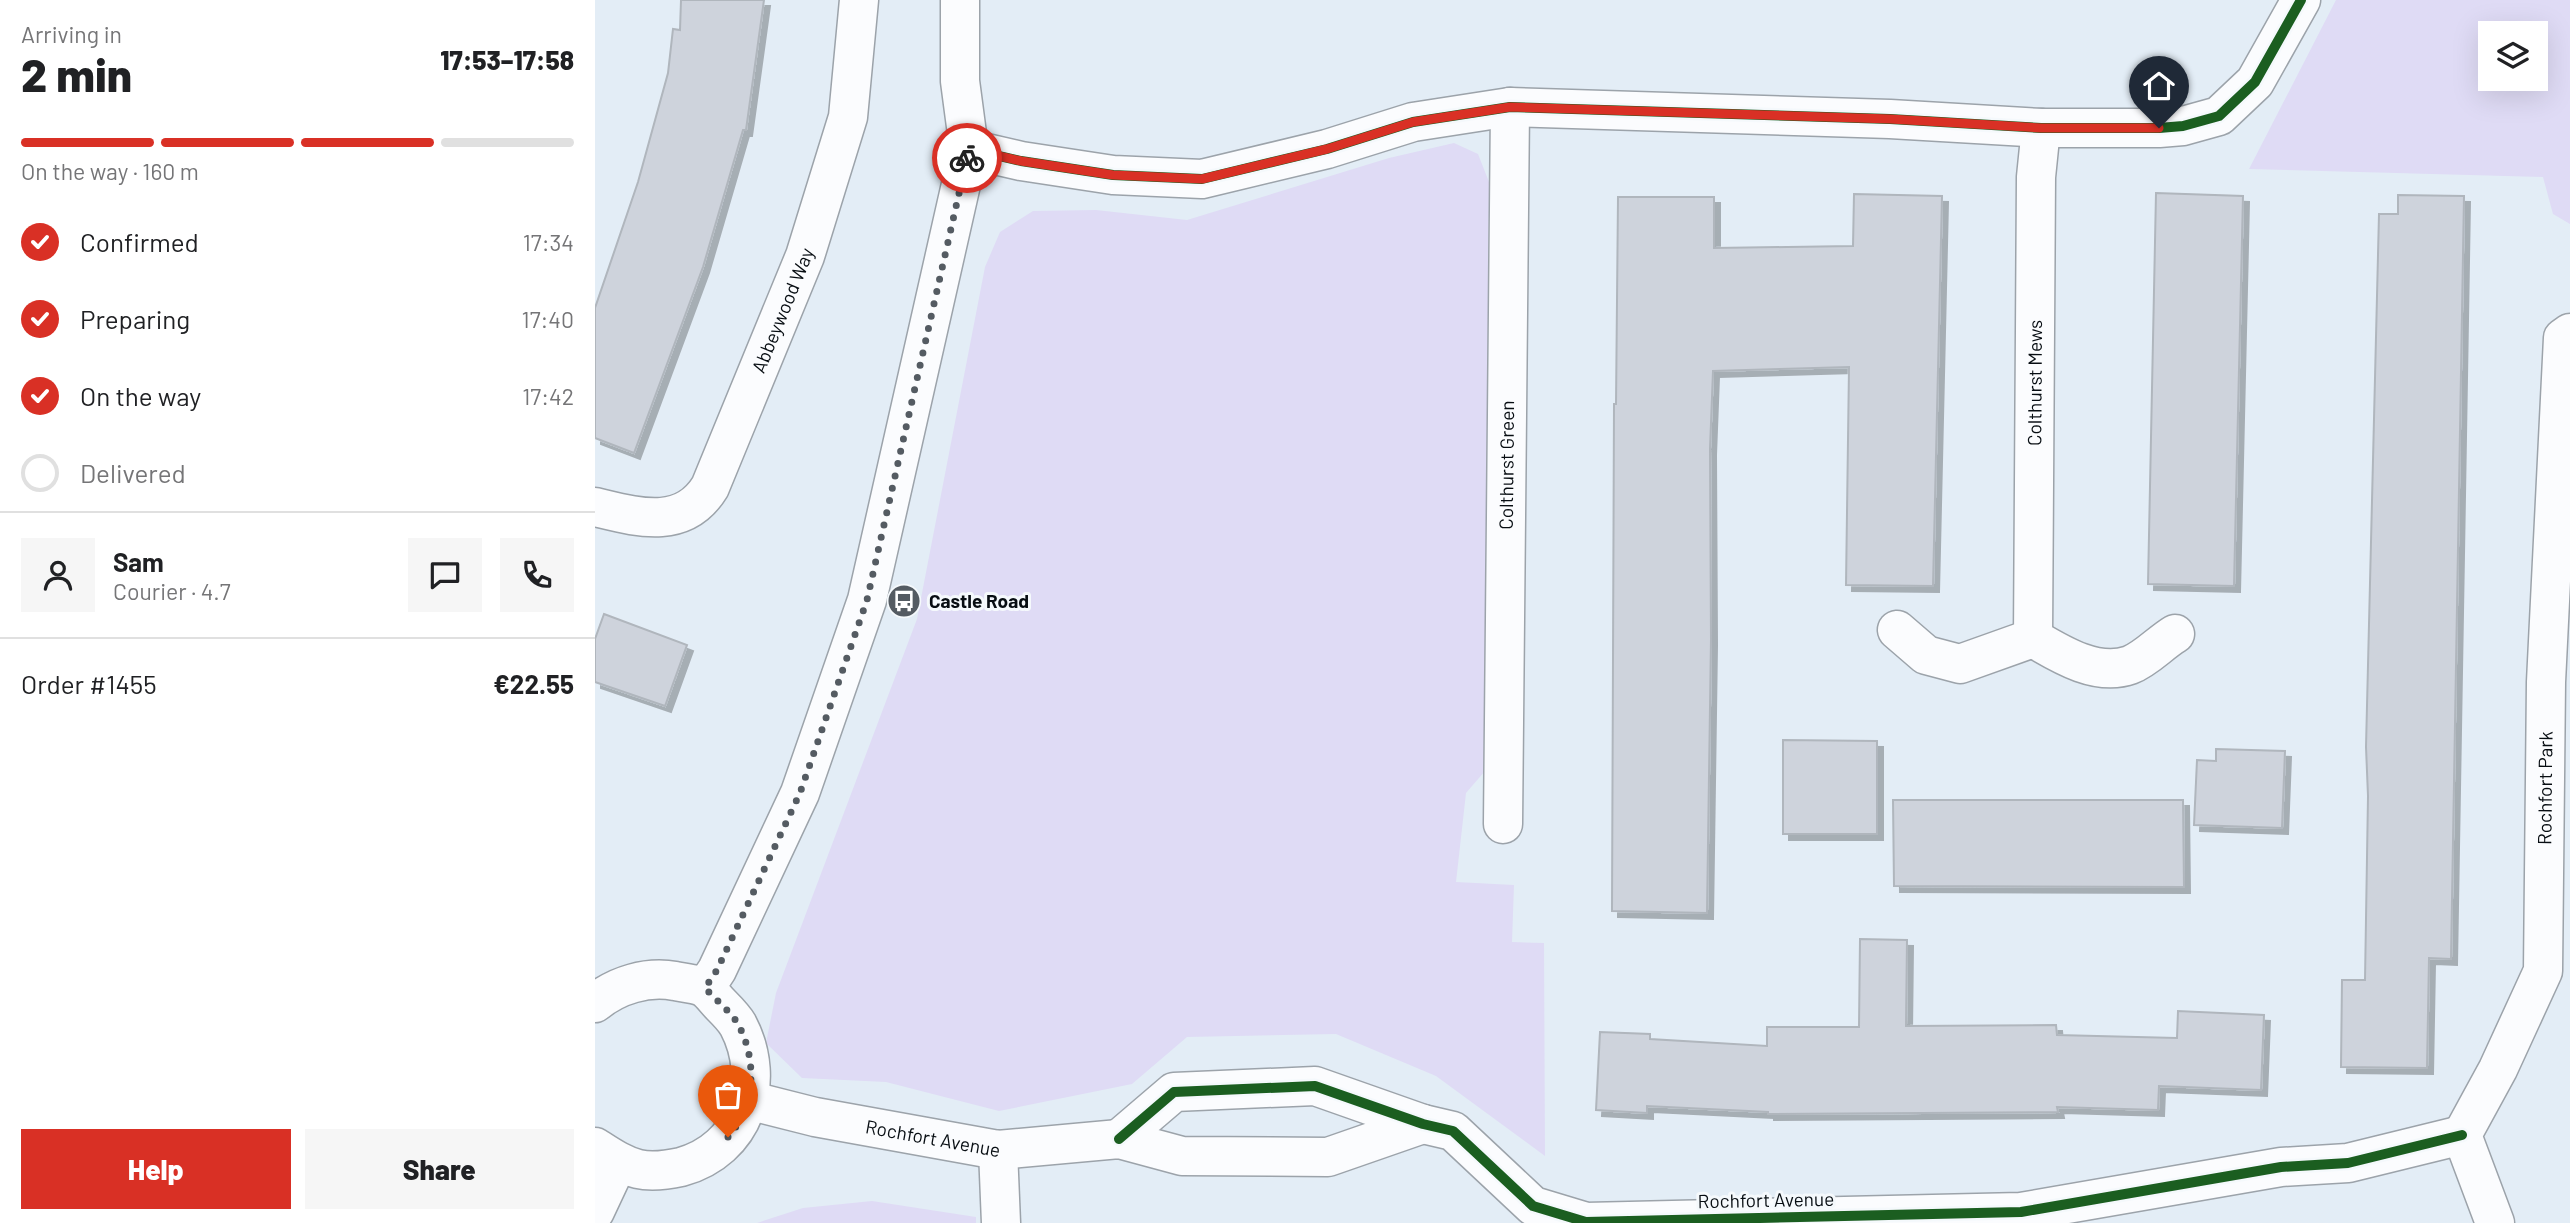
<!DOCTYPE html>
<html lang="en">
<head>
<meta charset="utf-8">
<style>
	:root { --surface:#fff; --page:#f6f6f6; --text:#202124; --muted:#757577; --line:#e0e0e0; --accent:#d93025 }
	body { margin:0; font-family:Barlow,sans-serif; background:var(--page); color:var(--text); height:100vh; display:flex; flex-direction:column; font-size:26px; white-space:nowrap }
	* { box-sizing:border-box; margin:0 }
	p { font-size:23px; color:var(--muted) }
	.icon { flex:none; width:38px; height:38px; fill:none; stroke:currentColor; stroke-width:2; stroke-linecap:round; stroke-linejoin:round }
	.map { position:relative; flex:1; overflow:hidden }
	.drawer { display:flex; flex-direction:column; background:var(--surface); width:595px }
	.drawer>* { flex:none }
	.fabs { position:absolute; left:1883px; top:21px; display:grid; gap:14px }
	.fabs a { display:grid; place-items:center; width:70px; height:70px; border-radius:0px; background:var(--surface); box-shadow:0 7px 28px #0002; font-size:35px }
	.pin { position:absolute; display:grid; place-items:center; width:60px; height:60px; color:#fff; margin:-72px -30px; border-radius:50% 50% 50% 0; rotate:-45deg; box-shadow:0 0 7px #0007 }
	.pin .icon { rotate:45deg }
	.courier { position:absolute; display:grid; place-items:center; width:70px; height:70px; margin:-35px; border:5px solid #d93025; border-radius:50%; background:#fff; color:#222; box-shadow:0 2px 9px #0007 }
	.headline em { font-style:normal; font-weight:800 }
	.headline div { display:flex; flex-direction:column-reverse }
	.headline { display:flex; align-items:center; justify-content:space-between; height:119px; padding:0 21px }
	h1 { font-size:46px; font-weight:800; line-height:52px }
	.bar { display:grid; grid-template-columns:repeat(4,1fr); gap:10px 7px; align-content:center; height:84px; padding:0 21px }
	.bar i { height:9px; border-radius:5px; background:var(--line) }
	.bar .active { background:var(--accent) }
	.bar p { grid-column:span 4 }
	.line { display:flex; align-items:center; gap:18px; padding:0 21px; border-top:2px solid var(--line) }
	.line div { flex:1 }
	.round { display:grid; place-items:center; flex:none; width:74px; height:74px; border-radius:0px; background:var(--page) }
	ol { padding:0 21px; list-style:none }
	li { display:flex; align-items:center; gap:21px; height:77px }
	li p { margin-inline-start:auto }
	li .icon { padding:7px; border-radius:50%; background:var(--accent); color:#fff; stroke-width:4 }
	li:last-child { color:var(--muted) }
	li i { width:38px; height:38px; border:4px solid var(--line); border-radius:50% }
	.cta { display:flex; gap:14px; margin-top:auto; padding:14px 21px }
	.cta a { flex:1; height:80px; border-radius:0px; background:var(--accent); color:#fff; font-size:28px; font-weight:800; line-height:80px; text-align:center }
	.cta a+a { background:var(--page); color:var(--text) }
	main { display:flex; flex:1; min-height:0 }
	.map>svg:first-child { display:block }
</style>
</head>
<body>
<main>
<section class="drawer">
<div class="headline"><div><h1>2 min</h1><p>Arriving in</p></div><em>17:53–17:58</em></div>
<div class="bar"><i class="active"></i><i class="active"></i><i class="active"></i><i></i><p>On the way · 160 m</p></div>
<ol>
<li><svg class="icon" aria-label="check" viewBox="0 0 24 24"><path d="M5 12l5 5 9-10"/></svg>Confirmed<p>17:34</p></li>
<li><svg class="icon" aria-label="check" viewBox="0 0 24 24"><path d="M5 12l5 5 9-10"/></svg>Preparing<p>17:40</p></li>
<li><svg class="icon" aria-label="check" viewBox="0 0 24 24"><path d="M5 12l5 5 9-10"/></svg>On the way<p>17:42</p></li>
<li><i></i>Delivered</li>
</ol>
<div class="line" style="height:126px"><a class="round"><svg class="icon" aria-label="person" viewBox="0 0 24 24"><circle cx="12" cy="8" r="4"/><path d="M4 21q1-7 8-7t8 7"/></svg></a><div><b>Sam</b><p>Courier · 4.7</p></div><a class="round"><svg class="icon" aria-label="chat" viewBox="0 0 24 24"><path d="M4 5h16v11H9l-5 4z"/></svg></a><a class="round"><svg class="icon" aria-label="phone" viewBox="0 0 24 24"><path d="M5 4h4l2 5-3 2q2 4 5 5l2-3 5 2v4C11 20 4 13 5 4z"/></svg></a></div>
<div class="line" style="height:91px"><div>Order #1455</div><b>€22.55</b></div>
<div class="cta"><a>Help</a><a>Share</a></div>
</section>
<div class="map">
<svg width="1975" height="1223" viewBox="0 0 1975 1223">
	<defs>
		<filter id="shadow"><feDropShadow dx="6" dy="6" stdDeviation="0" flood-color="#0004"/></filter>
	</defs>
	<rect width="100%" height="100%" fill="#e3edf6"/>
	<path fill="#dfdbf5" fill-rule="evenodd" d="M1741 0H1975V224L1958 214 1948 177 1654 169ZM1941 33V79H1895V33Z
		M859 143 883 154 894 182 890 771 871 793 861 882 919 885 917 942 949 943 950 1156 841 1076 741 1034 592 1037 537 1084 404 1111 291 1082 207 1078 171 1043 181 993 322 619 390 267 405 232 438 211 501 210 592 220 794 158Z
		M277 1201 381 1217V1223H162L208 1208Z"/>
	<path fill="#ced3dc" stroke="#b0b6bd" stroke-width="2" filter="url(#shadow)" d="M86 0H169L151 130H148L108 267 39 453 0 438V308L43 182 73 73 78 29 85 30Z
		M1561 193 1648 196 1639 586 1553 584Z
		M1259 194 1347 196 1338 586 1251 585 1254 367 1118 371 1115 449 1116 639 1112 913 1017 911 1019 404H1021L1023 197H1119V248L1258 246Z
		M1803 195 1869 196 1856 959 1834 958 1832 1068 1746 1067 1747 980H1770L1773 796 1771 747 1784 214H1803Z
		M9 614 92 645 70 706 0 682V639Z
		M1188 740 1282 741V834H1188Z
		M1621 749 1690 751 1687 828 1599 825 1602 760 1621 761Z
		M1298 800H1588L1589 887 1299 886Z
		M1265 939 1312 940 1311 1026 1461 1025 1462 1035 1582 1038 1583 1011 1669 1015 1666 1090 1564 1086 1563 1110 1462 1107 1463 1112 1173 1114V1112L1052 1106V1113L1001 1110 1005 1032 1055 1034V1039L1172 1046V1027H1264Z"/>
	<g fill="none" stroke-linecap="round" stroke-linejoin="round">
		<defs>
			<g id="minor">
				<path d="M374 149 426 161 518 175 607 179 732 149 818 122 915 107 1295 119 1446 128H1564L1588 126 1624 116 1660 82 1706 0"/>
				<path id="s1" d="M0 507C42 517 88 531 115 487L210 256 253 117 264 0"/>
				<path id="s2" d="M1302 630 1331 655 1365 664 1438 638 1441 177 1446 128"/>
				<path d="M1438 638C1465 654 1502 677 1535 665 1551 659 1565 643 1580 634"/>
				<path id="s3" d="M908 824 915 107"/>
				<path d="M110 988 122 970 205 793 272 600 374 149 365 81V0"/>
				<path d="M0 1003C22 985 52 976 80 981 89 983 104 984 111 989 116 993 121 1000 126 1005 132 1011 139 1018 143 1025 173 1082 149 1150 86 1167 72 1170 56 1172 43 1169 27 1165 14 1156 0 1147"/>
				<path id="s4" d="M153 1100 220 1117 403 1150 524 1139 587 1156 733 1157 828 1124"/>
				<path d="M524 1139 579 1092 720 1086 828 1124 858 1131 938 1206 991 1222 1426 1212 1686 1167 1753 1163 1867 1135"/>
				<path d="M403 1150 406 1223"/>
				<path d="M0 1211 23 1162"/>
				<path id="s5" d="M1900 1223 1867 1135 1903 1069 1948 971 1951 682 1968 338 1975 333"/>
			</g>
		</defs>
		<use href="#minor" stroke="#9ca3aa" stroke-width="41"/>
		<use href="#minor" stroke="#fbfcfe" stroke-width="38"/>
		<defs>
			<path id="cycleway" d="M374 149 426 161 518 175 607 179 732 149 818 122 915 107 1295 119 1446 128H1564L1588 126 1624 116 1660 82 1706 0
				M524 1139 579 1092 720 1086 828 1124 858 1131 938 1206 991 1222 1426 1212 1686 1167 1753 1163 1867 1135"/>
		</defs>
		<use href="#cycleway" stroke="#f5f9fc" stroke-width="15"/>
		<use href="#cycleway" stroke="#1b5e20" stroke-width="10"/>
	</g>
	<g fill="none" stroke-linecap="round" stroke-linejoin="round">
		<path stroke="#545b62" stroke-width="7" stroke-dasharray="0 12.6" d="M133 1137C160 1106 163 1061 143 1024 135 1011 120 999 110 988L122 970 205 793 272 600 372 158"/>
		<path stroke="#d93025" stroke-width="9" d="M372 158 374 149 426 161 518 175 607 179 732 149 818 122 915 107 1295 119 1446 128H1564"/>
	</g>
	<defs>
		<symbol id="bus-disc" viewBox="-11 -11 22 22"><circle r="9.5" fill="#545b62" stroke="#f5f9fc"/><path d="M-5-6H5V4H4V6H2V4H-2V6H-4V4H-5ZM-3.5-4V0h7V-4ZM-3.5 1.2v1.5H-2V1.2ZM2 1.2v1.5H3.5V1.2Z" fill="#fff"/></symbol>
	</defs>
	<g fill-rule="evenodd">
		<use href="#bus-disc" x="290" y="582" width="38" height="38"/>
	</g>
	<g text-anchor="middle" stroke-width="6" stroke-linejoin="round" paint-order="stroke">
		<g font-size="19" fill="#070d12" stroke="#f5f9fc">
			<text dy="7" stroke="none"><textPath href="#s1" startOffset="318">Abbeywood Way</textPath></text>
			<text dy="7" stroke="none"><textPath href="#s2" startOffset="406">Colthurst Mews</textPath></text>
			<text dy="7" stroke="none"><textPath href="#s3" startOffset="359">Colthurst Green</textPath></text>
			<text dy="7" stroke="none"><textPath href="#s5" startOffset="460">Rochfort Park</textPath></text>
			<text dy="7" stroke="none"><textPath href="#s4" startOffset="189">Rochfort Avenue</textPath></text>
			<text transform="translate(1171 1200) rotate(-1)" y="7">Rochfort Avenue</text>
		</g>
		<g font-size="19" font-weight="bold" fill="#070d12" stroke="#f5f9fc" text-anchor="start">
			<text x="334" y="608">Castle Road</text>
		</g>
	</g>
</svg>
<div class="fabs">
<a><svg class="icon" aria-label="layers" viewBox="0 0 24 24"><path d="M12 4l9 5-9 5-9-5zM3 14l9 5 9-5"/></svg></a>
</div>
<div class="pin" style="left:133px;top:1137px;background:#ea580c"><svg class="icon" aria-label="bag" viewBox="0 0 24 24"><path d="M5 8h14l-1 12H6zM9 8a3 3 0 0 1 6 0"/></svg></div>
<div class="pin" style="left:1564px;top:128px;background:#1f2937"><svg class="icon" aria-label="home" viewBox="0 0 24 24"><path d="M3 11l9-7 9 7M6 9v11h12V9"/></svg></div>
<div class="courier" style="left:372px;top:158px"><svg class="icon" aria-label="bike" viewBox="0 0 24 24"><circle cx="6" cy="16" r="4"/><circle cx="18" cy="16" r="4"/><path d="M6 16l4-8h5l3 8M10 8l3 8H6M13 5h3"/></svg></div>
</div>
</main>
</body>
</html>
